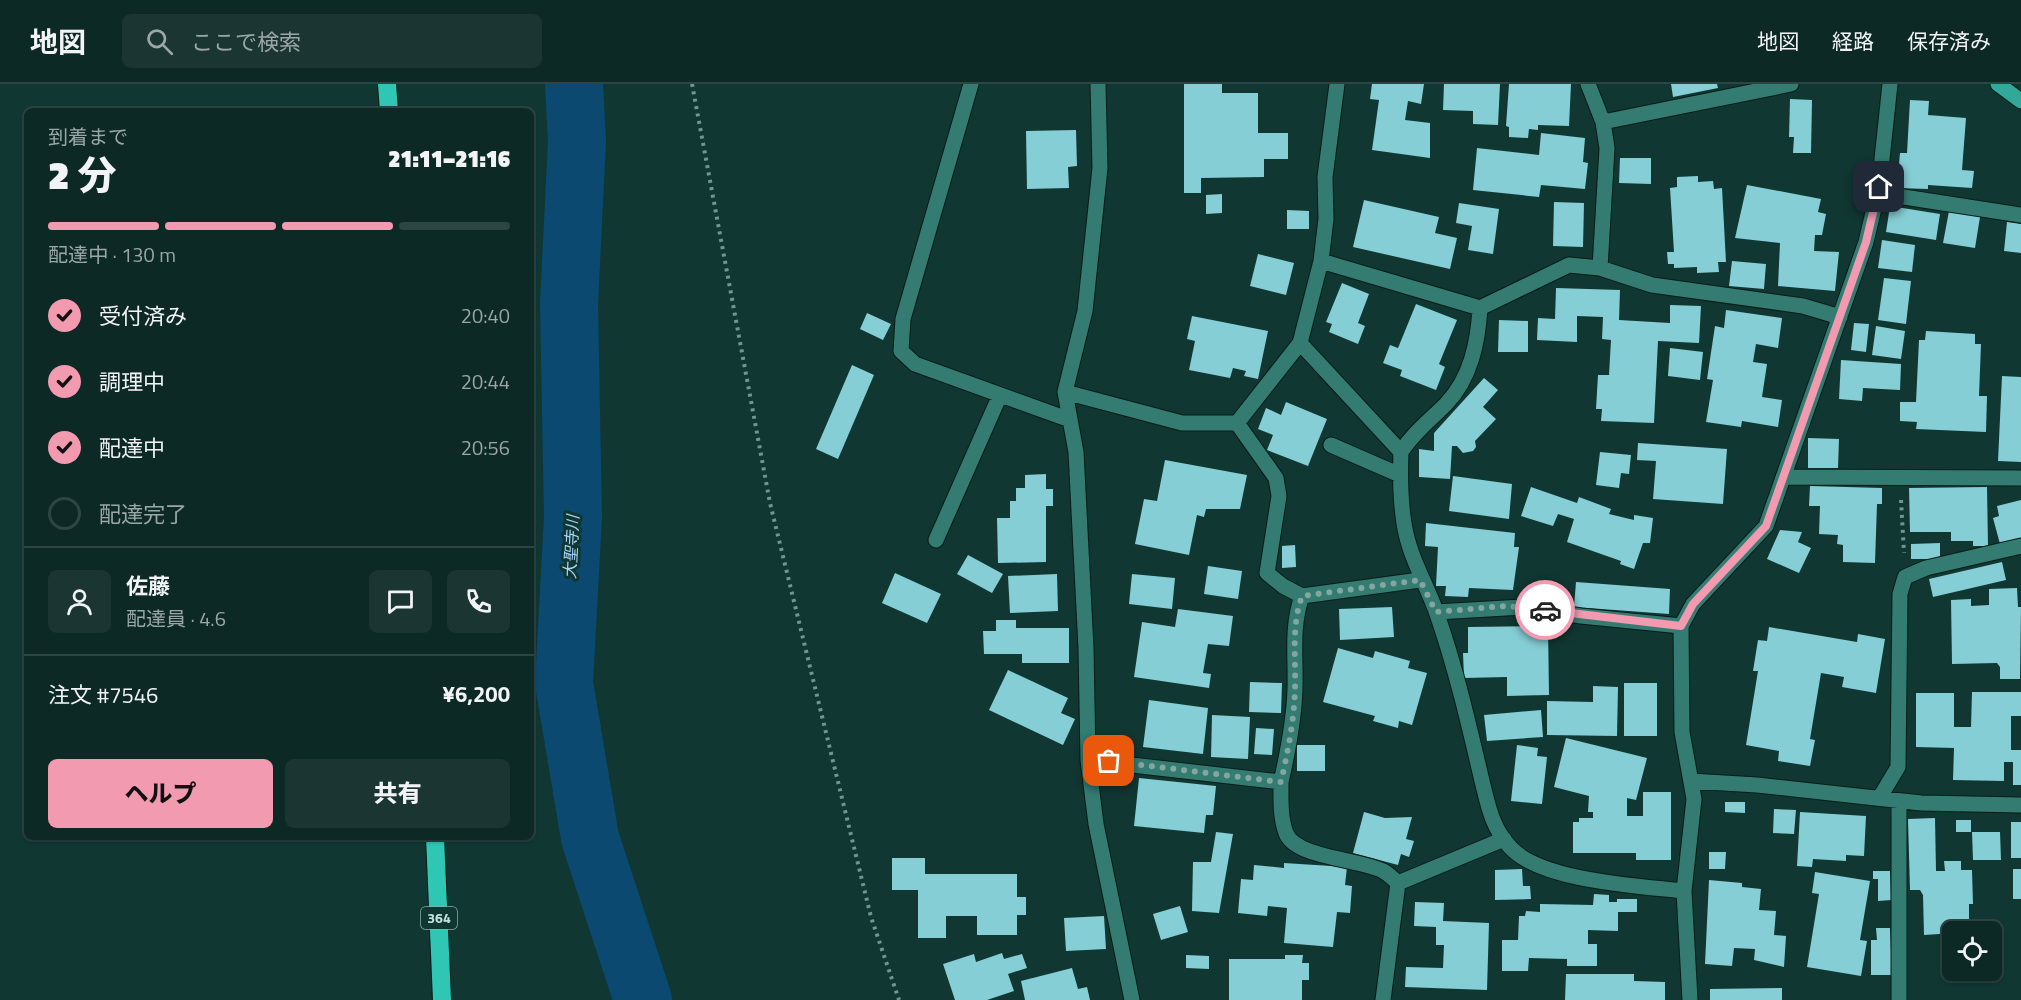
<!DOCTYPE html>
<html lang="ja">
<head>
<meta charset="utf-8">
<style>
	:root { --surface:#0d2926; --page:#1b3532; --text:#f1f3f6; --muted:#9aa6a7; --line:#2d4543; --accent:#f19ab0 }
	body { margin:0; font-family:"Titillium Web","Noto Sans JP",sans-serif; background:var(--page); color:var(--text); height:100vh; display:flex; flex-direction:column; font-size:22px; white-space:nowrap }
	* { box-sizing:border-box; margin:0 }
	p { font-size:20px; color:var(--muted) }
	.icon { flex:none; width:33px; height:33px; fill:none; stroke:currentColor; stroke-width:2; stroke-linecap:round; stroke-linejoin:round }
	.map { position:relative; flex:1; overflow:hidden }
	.sheet { position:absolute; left:24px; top:24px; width:510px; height:732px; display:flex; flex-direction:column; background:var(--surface); border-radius:9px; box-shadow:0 2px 4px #0004,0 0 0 2px var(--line) }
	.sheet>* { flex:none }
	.fabs { position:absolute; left:1942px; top:837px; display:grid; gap:12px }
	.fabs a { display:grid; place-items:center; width:60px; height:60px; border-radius:9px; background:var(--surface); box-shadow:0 2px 4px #0004,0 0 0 2px var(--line); font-size:30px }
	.pin { position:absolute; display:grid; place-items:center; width:51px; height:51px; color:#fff; margin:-26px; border-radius:12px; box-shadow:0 3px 9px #0006 }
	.courier { position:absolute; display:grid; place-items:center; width:60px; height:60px; margin:-30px; border:4px solid #f19ab0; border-radius:50%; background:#fff; color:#222; box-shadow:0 2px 8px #0007 }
	.head em { font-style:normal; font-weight:800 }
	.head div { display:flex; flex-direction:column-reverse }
	.head { display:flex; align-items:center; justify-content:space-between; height:102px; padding:0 24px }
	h1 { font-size:39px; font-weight:800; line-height:45px }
	.bar { display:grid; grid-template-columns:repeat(4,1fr); gap:9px 6px; align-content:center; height:72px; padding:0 24px }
	.bar i { height:8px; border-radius:4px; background:var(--line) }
	.bar .current { background:var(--accent) }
	.bar p { grid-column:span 4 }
	.line { display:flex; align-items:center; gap:15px; padding:0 24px; border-top:2px solid var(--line) }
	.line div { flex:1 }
	.round { display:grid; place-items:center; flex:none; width:63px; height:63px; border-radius:9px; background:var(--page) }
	ol { padding:0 24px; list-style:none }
	li { display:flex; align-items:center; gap:18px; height:66px }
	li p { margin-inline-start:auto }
	li .icon { padding:6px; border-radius:50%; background:var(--accent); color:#111; stroke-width:4 }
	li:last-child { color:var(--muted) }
	li i { width:33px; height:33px; border:3px solid var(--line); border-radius:50% }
	.cta { display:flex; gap:12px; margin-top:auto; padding:12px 24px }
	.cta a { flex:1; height:69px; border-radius:9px; background:var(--accent); color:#111; font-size:24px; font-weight:800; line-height:69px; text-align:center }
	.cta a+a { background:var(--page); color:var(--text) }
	header { display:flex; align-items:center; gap:36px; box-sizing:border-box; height:84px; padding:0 30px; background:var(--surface); border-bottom:2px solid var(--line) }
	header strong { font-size:28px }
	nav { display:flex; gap:33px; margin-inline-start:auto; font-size:21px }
	.search { width:420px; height:54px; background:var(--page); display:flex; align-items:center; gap:15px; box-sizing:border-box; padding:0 21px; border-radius:9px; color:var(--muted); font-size:22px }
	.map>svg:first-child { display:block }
</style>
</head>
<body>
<header>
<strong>地図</strong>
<div class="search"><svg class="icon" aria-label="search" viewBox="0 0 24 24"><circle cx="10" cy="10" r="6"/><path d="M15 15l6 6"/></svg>ここで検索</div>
<nav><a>地図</a><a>経路</a><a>保存済み</a></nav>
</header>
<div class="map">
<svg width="2021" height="916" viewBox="0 0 2021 916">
	<rect width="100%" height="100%" fill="#113732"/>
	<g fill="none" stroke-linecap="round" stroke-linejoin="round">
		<path stroke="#0b4971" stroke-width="58" d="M574 0 577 57 569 220 573 433 564 599 590 754 643 916"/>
	</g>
	<path fill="#85ced5" d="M1184 0H1222V9H1258V49H1288V75H1264V93L1201 94V109H1184Z
		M1372 0H1424L1421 20 1408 17 1405 36 1430 39V74L1372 66 1379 16 1370 15Z
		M1444 0H1500L1498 41 1473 40V27L1443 26Z
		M1509 0H1571L1569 42 1538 41V46L1529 45 1528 54 1509 53V43L1506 42Z
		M1671 0H1717L1718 4 1673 13Z
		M1790 15 1812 16 1811 69H1793L1794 53H1789Z
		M1910 16 1929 17 1928 31 1966 34 1962 86 1974 87 1972 104 1928 101V105L1897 104 1900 69H1907Z
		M1076 46 1077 82 1068 83 1069 104 1027 105 1026 47Z
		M1541 49 1585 54 1583 78 1588 79 1585 105 1541 101 1539 113 1473 106 1477 64 1539 71Z
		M1620 74H1651V100L1619 99Z
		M1698 92V98L1713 97 1714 105 1722 104 1726 178H1718L1719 188 1697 189V183L1674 184V180H1668L1667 168H1674L1670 104 1677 103V93Z
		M1747 101 1821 115 1818 128 1826 130 1822 151H1815L1814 167 1839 168 1835 207 1778 202 1780 159 1735 154Z
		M1222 110V129L1206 130V111Z
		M1364 116 1439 133 1435 149 1457 154 1450 185 1353 163Z
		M1554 118 1584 119 1583 163 1553 162Z
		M1459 119 1499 125 1493 170 1468 166 1472 142 1456 139Z
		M1890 122 1940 130 1936 156 1886 148Z
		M1287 126 1309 127V145H1287Z
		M1949 127 1980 133 1975 164 1943 159Z
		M2007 138 2021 140V169L2004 167Z
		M1882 156 1915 161 1912 188 1878 184Z
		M1258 170 1294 179 1286 211 1250 202Z
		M1732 177 1766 180 1764 205 1729 202Z
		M1884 194 1911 197 1906 240 1878 236Z
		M1342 199 1369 210 1358 239 1365 242 1358 260 1329 248 1332 240 1326 238Z
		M1556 204 1620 206 1619 236 1670 239V221L1701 222 1699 259 1658 257 1654 339 1601 337 1602 325H1596L1598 291H1609L1611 256 1602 255 1603 233 1577 232V258L1537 256 1538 234 1555 235Z
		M1416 220 1457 236 1439 280 1445 283 1436 306 1400 292 1402 286 1383 279 1390 261 1398 264Z
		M1726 226 1782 234 1778 264 1756 260 1753 278 1767 280 1762 313 1782 316 1778 343 1742 337 1741 343 1706 338 1713 296 1707 295 1715 242 1724 244Z
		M867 229 891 240 883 256 860 245Z
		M1192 232 1268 247 1258 295 1244 292 1246 287 1233 284 1230 294 1189 286 1195 257 1187 255Z
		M1499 236 1528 237V268H1498Z
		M1854 239 1869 240 1866 268 1851 266Z
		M1876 242 1905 247 1901 275 1872 271Z
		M1926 247 1975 250V260H1981L1979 312H1987L1986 348 1916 345 1917 338 1900 337V318H1916L1919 256H1925Z
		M1670 264 1703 268 1700 296 1668 292Z
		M1841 276 1901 280 1900 306 1863 304 1862 317 1839 315Z
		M852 281 874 291 838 375 816 365Z
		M2002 292 2021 293V378L1998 377Z
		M1484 294 1498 306 1483 323 1496 335 1475 357 1476 363 1473 367 1463 369 1457 362H1452L1450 395 1419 393V365L1434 367V349Z
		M1286 318 1327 335 1308 382 1267 366 1273 351 1258 345 1266 324 1281 331Z
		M1808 354 1839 355 1838 384H1808Z
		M1638 359 1727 365 1723 420 1653 415 1656 377 1637 376Z
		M1600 368 1631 371 1629 390 1621 389 1619 404 1596 401Z
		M1165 376 1247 391 1240 425H1206L1204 433 1197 431 1189 471 1135 460 1144 415 1157 417Z
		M1046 390V405H1053V422H1046V478L998 479 997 434H1010V417H1016V404H1025V391Z
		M1453 392 1512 400 1509 435 1449 427Z
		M1810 402 1882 404V420H1877L1875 479 1843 478V461L1837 460 1838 451 1819 450 1820 422H1809Z
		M1531 403 1577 419 1579 413 1611 425 1609 430 1634 436V431L1653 434 1650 459H1643L1634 485 1620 480 1621 477 1567 458 1574 435 1558 430 1553 442 1521 432Z
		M1987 403 1988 462H1973V457H1951V448H1910L1909 404Z
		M2021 416V454L2000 460 1993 434 1999 432 1997 422Z
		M1426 439 1515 449 1514 463H1519L1513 506 1469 504 1468 513 1445 512 1446 502H1436L1438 463 1425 462Z
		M1780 446 1802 448 1798 458 1811 464 1799 489 1767 475Z
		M1940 459V475H1911V460Z
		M1295 461 1296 483 1282 484V462Z
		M968 471 1003 490 992 509 957 490Z
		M2002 478 2006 496 1933 513 1929 495Z
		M1208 482 1242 487 1238 515 1204 510Z
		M895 489 941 510 927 539 882 519Z
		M1057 490 1058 527 1010 529 1008 492Z
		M1132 490 1175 494 1172 525 1129 520Z
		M1576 498 1670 505 1669 530 1574 523Z
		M2017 504 2018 523H2021L2020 595H2000V583L1997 579 1952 580 1951 516 1971 515V522L1989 521V505Z
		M1392 523 1394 553 1340 556 1339 525Z
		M1178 525 1233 532 1229 562 1208 560 1203 589 1211 590 1209 604 1134 593 1142 538 1175 543Z
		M996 536H1016V544H1069V579H1022V570H984L983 547H996Z
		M1548 542 1549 611 1507 612V593L1464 594 1463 569H1468V543Z
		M1769 543 1857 558 1858 550 1885 555 1876 609 1842 603 1844 593 1821 589 1810 655 1815 656 1810 682 1778 677 1779 667 1746 661 1758 587H1753L1758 556 1767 557Z
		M1338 564 1373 574 1375 567 1410 577 1408 584 1427 589 1412 641 1399 637 1398 644 1373 637 1375 632 1323 618Z
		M1008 586 1068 614 1061 629 1075 635 1063 661 989 626Z
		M1250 598 1282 599 1281 629 1249 628Z
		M1624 599H1657V652H1624Z
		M1593 602 1618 603 1617 652 1547 651V617L1593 618Z
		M1972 608H2021V632H2011V666H2021V701H2013V678H2004V697L1953 696 1954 664 1916 663V609H1954V643H1971Z
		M1149 616 1208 624 1203 670 1143 663Z
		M1541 626 1543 653 1487 657 1484 631Z
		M1212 631 1250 633 1248 675 1211 673Z
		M1256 644 1274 645 1272 671 1254 670Z
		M1566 654 1647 674 1636 716 1627 714V732H1643V708H1671V776H1636V769H1573V738H1579V734H1593V728H1588L1589 712 1554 703Z
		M1297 661H1325V687H1297Z
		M1517 661 1538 664 1537 672 1547 673 1542 720 1511 717Z
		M1139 694 1216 702 1213 731H1206L1204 749 1134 742Z
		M1725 718H1745V729L1725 728Z
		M1774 725 1796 726 1794 750 1773 749Z
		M1364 728 1385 734 1412 733 1406 755 1414 757 1409 773 1401 770 1398 781 1353 769Z
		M1800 728 1866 732 1864 772 1846 771V777L1813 775 1812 783 1797 782Z
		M1935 734 1936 787H1945L1944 777H1961V786H1972L1973 820H1969V848L1924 851 1923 811 1920 806H1910L1908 735Z
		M1956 736H1971V748H1956Z
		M2011 738H2021V774H2011Z
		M1216 748 1233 750 1219 829 1192 827 1193 778H1211Z
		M1972 748H2000L2001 776H1973Z
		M1709 768H1726L1725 785H1709Z
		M892 774H925V790H1017V813H1026V831H1017V851H977V832H946V854H918V806H892Z
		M1284 779 1347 783 1345 801 1352 802 1350 829 1337 828 1333 863 1284 859 1287 824 1268 822 1267 832 1238 829 1241 795 1253 796 1254 781 1284 784Z
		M1522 785 1523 802H1530L1531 815 1495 816V786Z
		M2013 785H2021V815H2013Z
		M1873 787H1890L1891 816 1878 817V795H1873Z
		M1815 788 1870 797 1860 856 1867 857 1861 892 1807 883 1819 810 1812 809Z
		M1709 796 1742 799V803L1761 805 1759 826 1776 827 1774 851 1786 852 1784 883 1754 876 1755 865 1734 864 1732 882 1705 880Z
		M1594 810 1609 811V818H1617V815H1637V828H1618V847L1588 846V860H1597V882H1567V875L1529 874 1528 887H1502V856H1518L1519 832H1525L1526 827 1540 828V820L1593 821Z
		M1415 818 1444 819 1443 837 1489 839 1487 906 1405 903 1406 883 1443 884 1444 861H1436V843L1414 842Z
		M1180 822 1188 848 1161 856 1153 830Z
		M1104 832 1106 865 1066 867 1064 834Z
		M1876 844H1890L1892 891H1871V856H1877Z
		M1002 869 1004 875 1022 870 1027 884 1008 890 1014 907 987 916H955L943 880 974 870 976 878Z
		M1186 871 1209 872V885L1186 884Z
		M1285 871H1303L1302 879H1309V896H1302V916H1229V875H1285Z
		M1072 884 1078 905 1087 903 1090 916H1025L1021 897Z
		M1566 890H1634V897L1665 898V916H1565Z
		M1782 904V916H1710V905Z"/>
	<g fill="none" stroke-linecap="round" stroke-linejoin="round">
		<defs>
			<path id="minor" d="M971 0 903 235 901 267 915 280 1070 336
				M1098 0 1100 84 1085 227 1065 308 1076 368 1086 564 1088 676 1096 740 1132 916
				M1588 0 1603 38 1607 64 1600 184
				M1603 38 1791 0
				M1878 109 2021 131
				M1321 177 1480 224 1569 181 1600 184 1652 201 1803 222 1840 233
				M1300 259 1401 368C1400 395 1400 419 1405 445 1411 476 1427 501 1437 530 1456 585 1469 641 1482 697 1488 721 1492 744 1510 763 1540 797 1639 802 1684 807
				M1065 308 1182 339H1237L1300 259 1321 177 1326 135 1325 93 1337 0
				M1237 339 1276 394 1279 412 1267 489 1283 502 1302 512 1420 496
				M1331 361 1400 391
				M1401 368C1413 349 1430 336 1446 320 1471 294 1478 258 1480 224
				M1783 393 2021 394
				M936 456 1000 311
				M1436 528 1523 523 1581 532 1681 542
				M1088 676 1281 698C1281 715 1280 733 1286 749 1295 774 1360 775 1383 787 1389 790 1393 795 1398 799
				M1691 697 1757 701 1921 719 2021 721
				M1281 698C1288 667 1294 637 1295 605 1296 573 1291 543 1302 512
				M1880 713 1898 683 1900 510 1905 493 1926 484 2021 462
				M1899 717V916
				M1383 916 1398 799 1504 755
				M1690 916 1684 807 1694 715 1682 648 1681 542 1693 520 1766 442 1866 158 1879 103 1890 0"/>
			<path id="major" d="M1998 0 2021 17"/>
			<path id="highway" d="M387 0 389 27
				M435 753 442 916"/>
		</defs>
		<use href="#minor" stroke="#061d19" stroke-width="17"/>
		<use href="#major" stroke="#061d19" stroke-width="17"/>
		<use href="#highway" stroke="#061d19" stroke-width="20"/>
		<path stroke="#71958f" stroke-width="4" stroke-dasharray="3 4.5" stroke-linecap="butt" d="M692 0 770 419 871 833 899 916
			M1901 416 1904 469"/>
		<use href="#minor" stroke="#347c72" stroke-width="15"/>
		<use href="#major" stroke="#31a89a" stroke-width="15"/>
		<use href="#highway" stroke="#2fc6b4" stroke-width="18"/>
	</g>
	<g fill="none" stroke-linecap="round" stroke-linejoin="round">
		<path stroke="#83a6a0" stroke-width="6" stroke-dasharray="0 10.8" d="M1109 677 1281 698C1288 667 1294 637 1295 605 1296 573 1291 543 1302 512L1420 496 1436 528 1505 522 1545 526"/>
		<path stroke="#f19ab0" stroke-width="8" d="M1545 526 1681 542 1693 520 1766 442 1866 158 1879 103"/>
	</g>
	<g text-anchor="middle" stroke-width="6" stroke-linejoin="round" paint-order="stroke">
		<rect fill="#113732" stroke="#8cafa9" stroke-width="1.5" x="421" y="823" width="36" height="22" rx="4.5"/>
		<g font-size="14" font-weight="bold" fill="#c0e2dc">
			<text x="439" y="839">364</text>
		</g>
		<g font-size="16" font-style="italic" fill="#a6d4f9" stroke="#113732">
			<text transform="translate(571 463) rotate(-87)" y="6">大聖寺川</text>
		</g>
	</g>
</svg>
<div class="fabs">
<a><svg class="icon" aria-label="locate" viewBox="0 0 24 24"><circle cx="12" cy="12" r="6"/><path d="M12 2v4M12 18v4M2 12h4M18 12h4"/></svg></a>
</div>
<div class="pin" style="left:1109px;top:677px;background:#ea580c"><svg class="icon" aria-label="bag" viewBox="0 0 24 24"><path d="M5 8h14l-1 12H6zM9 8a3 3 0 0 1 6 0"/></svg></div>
<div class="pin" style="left:1879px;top:103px;background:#1f2937"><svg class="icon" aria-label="home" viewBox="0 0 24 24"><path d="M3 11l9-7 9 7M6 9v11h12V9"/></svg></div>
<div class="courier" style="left:1545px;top:526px"><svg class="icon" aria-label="car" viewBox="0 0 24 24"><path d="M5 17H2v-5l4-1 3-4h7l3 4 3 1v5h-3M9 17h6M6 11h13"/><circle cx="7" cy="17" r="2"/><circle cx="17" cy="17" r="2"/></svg></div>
<section class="sheet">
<div class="head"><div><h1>2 分</h1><p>到着まで</p></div><em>21:11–21:16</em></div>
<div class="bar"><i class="current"></i><i class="current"></i><i class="current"></i><i></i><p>配達中 · 130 m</p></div>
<ol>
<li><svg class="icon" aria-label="check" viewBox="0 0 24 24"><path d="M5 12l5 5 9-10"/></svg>受付済み<p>20:40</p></li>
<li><svg class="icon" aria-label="check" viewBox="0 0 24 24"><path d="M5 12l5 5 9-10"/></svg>調理中<p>20:44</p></li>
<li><svg class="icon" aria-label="check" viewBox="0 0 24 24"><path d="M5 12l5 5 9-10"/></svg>配達中<p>20:56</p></li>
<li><i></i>配達完了</li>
</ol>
<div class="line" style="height:108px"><a class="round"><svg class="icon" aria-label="person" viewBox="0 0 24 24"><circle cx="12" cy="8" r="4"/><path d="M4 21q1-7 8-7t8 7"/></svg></a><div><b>佐藤</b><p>配達員 · 4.6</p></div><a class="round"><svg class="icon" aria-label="chat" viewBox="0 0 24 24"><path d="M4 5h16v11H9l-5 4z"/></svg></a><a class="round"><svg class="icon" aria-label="phone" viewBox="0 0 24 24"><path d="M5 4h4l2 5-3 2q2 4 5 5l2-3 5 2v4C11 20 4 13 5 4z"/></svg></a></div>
<div class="line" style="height:78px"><div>注文 #7546</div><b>¥6,200</b></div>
<div class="cta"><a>ヘルプ</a><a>共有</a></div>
</section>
</div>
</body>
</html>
